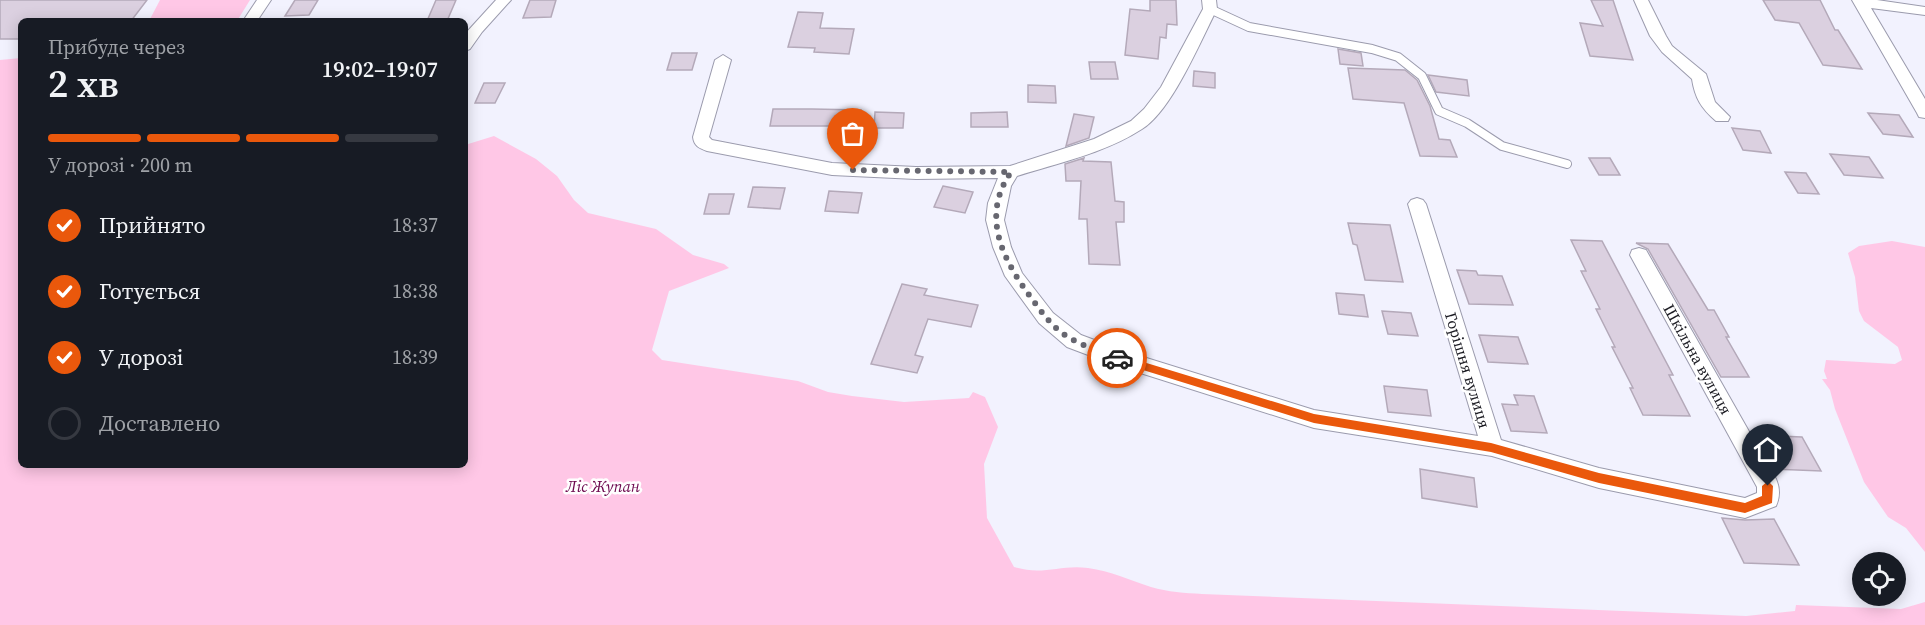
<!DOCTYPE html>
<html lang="uk">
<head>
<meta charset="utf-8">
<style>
	:root { --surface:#171b24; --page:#242831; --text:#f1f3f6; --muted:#9ea1a6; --line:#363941; --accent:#ea580c }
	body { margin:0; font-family:"Source Serif 4",serif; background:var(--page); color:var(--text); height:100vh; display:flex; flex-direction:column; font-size:22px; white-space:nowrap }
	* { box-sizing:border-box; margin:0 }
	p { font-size:20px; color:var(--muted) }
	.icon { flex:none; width:33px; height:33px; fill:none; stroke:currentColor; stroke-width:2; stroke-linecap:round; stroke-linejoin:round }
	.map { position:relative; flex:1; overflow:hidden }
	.drawer { position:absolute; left:18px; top:18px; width:450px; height:450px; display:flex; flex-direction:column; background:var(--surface); border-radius:9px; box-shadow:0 3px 15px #0003 }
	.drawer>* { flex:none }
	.controls { position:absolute; left:1852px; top:552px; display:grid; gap:12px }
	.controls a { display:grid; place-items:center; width:54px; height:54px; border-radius:50%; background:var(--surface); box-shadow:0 3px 15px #0003; font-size:30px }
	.pin { position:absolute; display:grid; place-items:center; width:51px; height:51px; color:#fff; margin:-62px -26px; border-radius:50% 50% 50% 0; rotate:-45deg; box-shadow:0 0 6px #0007 }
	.pin .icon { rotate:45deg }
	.courier { position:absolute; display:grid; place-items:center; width:60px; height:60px; margin:-30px; border:4px solid #ea580c; border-radius:50%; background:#fff; color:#222; box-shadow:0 2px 8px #0007 }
	.overview em { font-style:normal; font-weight:600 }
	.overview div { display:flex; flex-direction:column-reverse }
	.overview { display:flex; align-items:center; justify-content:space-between; height:102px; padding:0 30px }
	h1 { font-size:39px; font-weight:600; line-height:45px }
	.bar { display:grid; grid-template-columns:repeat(4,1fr); gap:9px 6px; align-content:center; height:72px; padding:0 30px }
	.bar i { height:8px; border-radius:4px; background:var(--line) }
	.bar .selected { background:var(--accent) }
	.bar p { grid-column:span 4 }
	ol { padding:0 30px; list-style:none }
	li { display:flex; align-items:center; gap:18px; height:66px }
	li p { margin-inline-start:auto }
	li .icon { padding:6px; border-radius:50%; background:var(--accent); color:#fff; stroke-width:4 }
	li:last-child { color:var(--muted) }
	li i { width:33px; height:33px; border:3px solid var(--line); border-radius:50% }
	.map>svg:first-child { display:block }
</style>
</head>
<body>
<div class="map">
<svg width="1925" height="625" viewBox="0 0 1925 625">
	<rect width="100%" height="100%" fill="#f2f2fe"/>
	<path fill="#ffc7e6" d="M160 0H250L237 21H149Z
		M21 58V465H465V145L494 136 536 159 557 176 574 200 588 213 656 229 693 255 724 264 729 268 669 291 652 350 662 360 798 381 828 392 852 396 904 402 969 398 973 392 985 397 998 427 984 464 987 518 1014 567C1043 576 1061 564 1088 568 1111 571 1129 580 1151 587 1168 592 1185 593 1202 594L1746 616 1795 611 1796 605 1901 609 1925 602V625H0V60Z
		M1892 241 1925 247V552L1906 528 1888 517 1864 482 1835 409 1830 390 1822 379H1827L1824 371 1826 360 1895 364 1902 360 1898 347 1864 321 1859 311 1855 277 1848 253 1859 246Z"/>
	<path fill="#dbd0e0" stroke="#b4a9b9" stroke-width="1.5" d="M0 0H147L131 21H21V39H0Z
		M295 0H318L309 15 285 16Z
		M436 0H456L447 21H427Z
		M530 0H556L551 17 523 18Z
		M1150 0H1176L1177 25 1167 24 1166 38 1160 37 1158 59 1125 55 1130 9 1150 11Z
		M1591 0H1613L1633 60 1590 56 1580 23 1603 26Z
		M1763 0H1820L1835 30H1838L1862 69 1823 65 1799 23 1775 20Z
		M798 12 823 13 820 28 854 29 849 54 814 52 815 48 788 47Z
		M1338 49 1361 53 1363 66 1340 64Z
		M672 53H697L692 70H667Z
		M1089 62H1115L1118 79H1091Z
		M1348 68 1405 70 1417 80 1430 106 1439 139 1450 140 1457 157 1420 156 1404 103 1353 99Z
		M1194 71 1215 73V88L1193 86Z
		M1428 75 1467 80 1469 96 1436 92Z
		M484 83H505L495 103H475Z
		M1028 85 1055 86 1056 103 1028 102Z
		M773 109H812L861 110 859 126H770Z
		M875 112 904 113 903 128H874Z
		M1007 112 1008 127H971V113Z
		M1868 113 1899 115 1913 137 1883 134Z
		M1074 114 1094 117 1089 138 1066 146Z
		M1732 128 1760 131 1771 153 1743 150Z
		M1830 154 1869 157 1883 178 1844 175Z
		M1084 158 1083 161 1111 162 1115 201 1124 202V222H1116L1120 265 1089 264 1087 219H1079L1081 181H1066L1065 164Z
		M1589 158H1610L1620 175H1599Z
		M1785 172 1806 173 1819 194 1798 193Z
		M943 186 973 192 965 213 934 207Z
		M753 187 785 188 780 209 748 207Z
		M829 191 862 193 858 213 825 211Z
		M709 194H734L729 214H704Z
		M1348 223 1390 225 1403 282 1365 280 1357 245 1353 244Z
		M1571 240 1602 241 1673 375H1669L1690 416 1643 415 1630 388H1633L1612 347H1615L1596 309H1600L1581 271H1586Z
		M1636 243 1668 244 1708 310H1714L1729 337H1726L1749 377H1721L1648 249Z
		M1457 270 1476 271 1478 275 1502 276 1513 305 1469 304Z
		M902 284 927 289 924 295 978 305 971 327 928 319 915 355 923 357 917 373 871 364Z
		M1336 293 1364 295 1368 317 1339 314Z
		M1382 311 1411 313 1418 336 1388 334Z
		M1479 335 1518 337 1528 364 1488 362Z
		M1384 386 1427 390 1431 416 1388 412Z
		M1514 395 1534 396 1547 433 1511 431 1502 404 1518 405Z
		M1757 435 1802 437 1821 471 1775 469Z
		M1420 469 1474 478 1477 507 1422 498Z
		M1722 518 1745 520 1774 519 1799 565 1744 563Z"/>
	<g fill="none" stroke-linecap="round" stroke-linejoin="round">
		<defs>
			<path id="service" d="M1210 9 1249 27 1372 49 1398 57 1422 76 1439 111 1467 123 1502 146 1567 164"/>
			<path id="minor" d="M257 0H271L257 21H243Z
				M496 0H511L482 32 470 49 465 51V34Z
				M1202 0H1216L1217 9C1200 42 1172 110 1142 129 1105 153 1058 163 1017 176L1011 186 1004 220 1011 247 1022 273 1053 313 1081 335 1124 351 1314 410 1478 436 1408 204 1411 200 1417 198 1423 200 1426 204 1501 440 1599 468 1745 498 1757 493V487L1630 255 1632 250 1639 248 1646 250 1776 479C1780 488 1780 497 1776 506L1745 518 1599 488 1492 456 1314 428 1112 364 1067 347 1039 323 1005 276 993 247 986 220 988 203 998 178 916 179 832 175 707 151C699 148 694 146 693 137L715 60 723 55 731 60 709 137 712 140 832 163 916 167 1010 166 1094 139 1131 121 1144 109 1161 87 1203 9Z
				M1634 0H1648L1666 36 1672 46 1706 74 1715 102 1730 117 1728 121H1716C1701 108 1695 98 1692 79L1662 52 1650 36Z
				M1852 0H1877L1925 7V15L1871 8 1925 99V118L1919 117 1917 113Z"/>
		</defs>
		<use href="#service" stroke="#9b9bad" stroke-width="10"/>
		<use href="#minor" stroke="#9b9bad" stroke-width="2"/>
		<use href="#service" stroke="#fff" stroke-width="8"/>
		<use href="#minor" fill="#fff" fill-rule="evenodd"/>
	</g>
	<path fill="#ea580c" d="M1117 354 1314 414 1491 443 1599 473 1745 503 1762 496V486L1768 481 1773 486 1772 503 1745 513 1599 483 1491 452 1314 423 1114 361 1112 358Z"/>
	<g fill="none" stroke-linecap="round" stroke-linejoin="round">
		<path stroke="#676770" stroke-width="6" stroke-dasharray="0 10.8" d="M853 170 1011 172C980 217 1003 260 1032 299 1041 311 1050 324 1062 333 1079 345 1099 351 1117 358"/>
	</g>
	<g text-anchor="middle" stroke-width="5" stroke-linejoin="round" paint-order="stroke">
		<g font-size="16" fill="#1c1c23" stroke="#fff">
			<text transform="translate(1698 359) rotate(61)" y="6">Шкільна вулиця</text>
			<text transform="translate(1468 370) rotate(73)" y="6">Горішня вулиця</text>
		</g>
		<g font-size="16" font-style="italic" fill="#6e0a50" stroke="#fff">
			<text x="603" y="492">Ліс Жупан</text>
		</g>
	</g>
</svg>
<div class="controls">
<a><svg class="icon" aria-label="locate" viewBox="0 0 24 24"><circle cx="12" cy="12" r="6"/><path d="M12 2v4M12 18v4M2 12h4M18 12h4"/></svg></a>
</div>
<div class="pin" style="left:853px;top:170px;background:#ea580c"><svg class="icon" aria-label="bag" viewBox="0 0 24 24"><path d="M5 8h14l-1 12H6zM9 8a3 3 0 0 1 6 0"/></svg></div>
<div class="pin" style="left:1768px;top:486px;background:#1f2937"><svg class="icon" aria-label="home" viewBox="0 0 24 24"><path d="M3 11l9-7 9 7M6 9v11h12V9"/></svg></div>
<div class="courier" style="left:1117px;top:358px"><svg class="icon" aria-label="car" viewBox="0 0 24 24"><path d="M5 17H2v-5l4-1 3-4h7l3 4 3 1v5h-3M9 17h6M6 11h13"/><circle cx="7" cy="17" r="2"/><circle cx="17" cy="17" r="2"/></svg></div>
<section class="drawer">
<div class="overview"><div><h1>2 хв</h1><p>Прибуде через</p></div><em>19:02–19:07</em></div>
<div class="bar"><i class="selected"></i><i class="selected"></i><i class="selected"></i><i></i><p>У дорозі · 200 m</p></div>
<ol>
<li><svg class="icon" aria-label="check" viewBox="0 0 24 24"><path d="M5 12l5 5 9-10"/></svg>Прийнято<p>18:37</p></li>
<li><svg class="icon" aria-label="check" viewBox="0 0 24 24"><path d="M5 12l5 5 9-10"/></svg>Готується<p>18:38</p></li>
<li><svg class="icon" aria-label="check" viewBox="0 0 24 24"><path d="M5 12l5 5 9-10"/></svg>У дорозі<p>18:39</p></li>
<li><i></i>Доставлено</li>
</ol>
</section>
</div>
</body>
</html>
